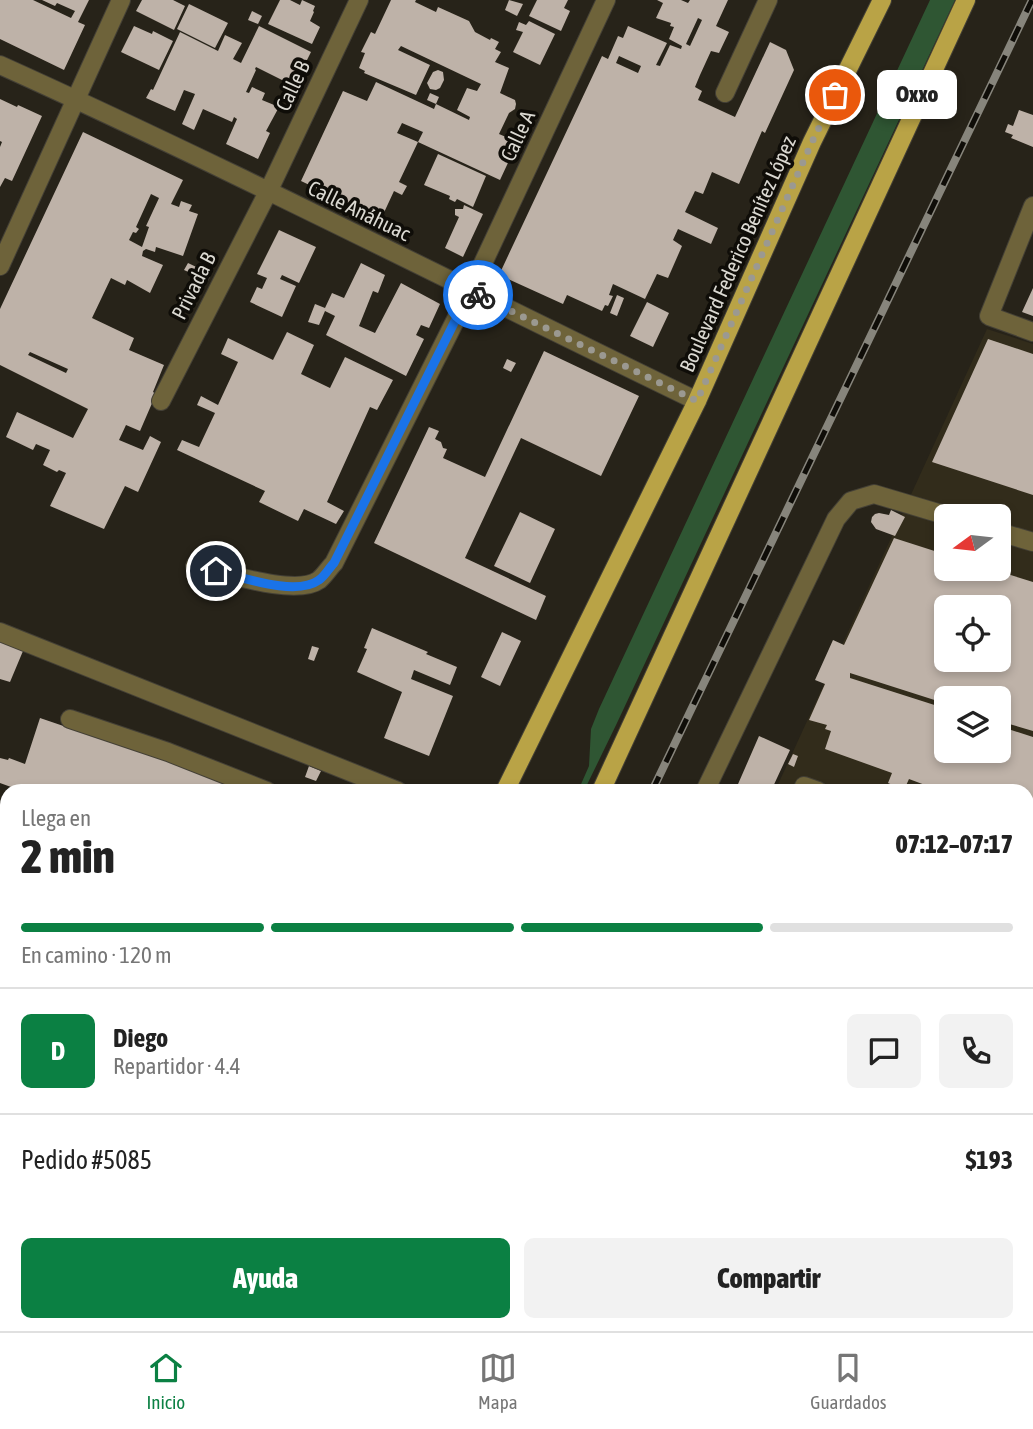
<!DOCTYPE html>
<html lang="es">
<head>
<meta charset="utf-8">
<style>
	:root { --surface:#fff; --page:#f2f2f2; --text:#222; --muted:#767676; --line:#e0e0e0; --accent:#0b8043 }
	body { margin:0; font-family:"Asap Condensed",sans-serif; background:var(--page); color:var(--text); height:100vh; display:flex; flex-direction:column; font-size:26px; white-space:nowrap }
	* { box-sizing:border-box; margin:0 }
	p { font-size:23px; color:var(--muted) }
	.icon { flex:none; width:38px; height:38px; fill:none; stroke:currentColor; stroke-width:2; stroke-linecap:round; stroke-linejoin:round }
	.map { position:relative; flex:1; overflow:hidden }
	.drawer { position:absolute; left:0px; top:784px; width:1034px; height:548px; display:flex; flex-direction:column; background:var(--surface); border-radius:21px 21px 0 0; box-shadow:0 4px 10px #0003 }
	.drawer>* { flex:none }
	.needle { width:46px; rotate:255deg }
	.controls { position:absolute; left:934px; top:504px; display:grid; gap:14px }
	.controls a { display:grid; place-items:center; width:77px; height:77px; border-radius:10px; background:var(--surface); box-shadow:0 4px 10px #0003; font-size:35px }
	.pin { position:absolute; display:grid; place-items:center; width:60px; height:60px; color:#fff; margin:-30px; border:4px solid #fff; border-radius:50%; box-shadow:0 2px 7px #0007 }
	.courier { position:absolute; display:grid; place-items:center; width:70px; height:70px; margin:-35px; border:5px solid #1a73e8; border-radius:50%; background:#fff; color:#222; box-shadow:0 2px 9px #0007 }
	.bubble { position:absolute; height:49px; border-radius:10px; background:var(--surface); box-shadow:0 4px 10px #0003; font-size:23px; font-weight:800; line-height:49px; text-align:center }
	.headline em { font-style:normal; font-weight:800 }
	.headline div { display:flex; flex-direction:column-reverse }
	.headline { display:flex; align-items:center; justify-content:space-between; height:119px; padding:0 21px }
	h1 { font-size:46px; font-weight:800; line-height:52px }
	.bar { display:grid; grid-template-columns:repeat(4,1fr); gap:10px 7px; align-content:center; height:84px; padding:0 21px }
	.bar i { height:9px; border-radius:5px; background:var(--line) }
	.bar .on { background:var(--accent) }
	.bar p { grid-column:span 4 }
	.line { display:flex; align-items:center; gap:18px; padding:0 21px; border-top:2px solid var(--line) }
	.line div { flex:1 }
	.round { display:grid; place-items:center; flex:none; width:74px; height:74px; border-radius:10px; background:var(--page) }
	.action { display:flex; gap:14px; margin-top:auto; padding:14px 21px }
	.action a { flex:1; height:80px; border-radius:10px; background:var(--accent); color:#fff; font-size:28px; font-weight:800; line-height:80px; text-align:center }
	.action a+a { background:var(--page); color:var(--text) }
	.menu { display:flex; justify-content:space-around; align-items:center; height:98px; border-top:2px solid var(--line); background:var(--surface); font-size:19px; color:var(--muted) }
	.menu a { display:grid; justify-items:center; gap:4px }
	.menu .on { color:var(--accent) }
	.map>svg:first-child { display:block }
</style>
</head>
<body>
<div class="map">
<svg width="1033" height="1331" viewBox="0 0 1033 1331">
	<rect width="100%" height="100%" fill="#272319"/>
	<path fill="#392525" d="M1027 1037 1033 1039V1331H520L523 1325H1027Z"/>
	<path fill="#322c1b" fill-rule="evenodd" d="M987 329 1033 344V1039L1027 1037V791H775ZM947 516H999V569H947ZM947 607H999V660H947ZM947 698H999V751H947Z"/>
	<path fill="#382621" d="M0 1291 7 1294V1325H29L27 1331H0Z"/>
	<path fill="#2f5633" d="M930 0H955L617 723 584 791H578L589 766 591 729 599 709Z"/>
	<path fill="#beb2a8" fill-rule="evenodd" d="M0 0H33L71 18 75 11 57 3 55 6 42 0H89L78 22 85 25 64 70 0 39Z
		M142 0H173L185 6 174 30 136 11Z
		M280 0H290L300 5 302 0 315 6 313 11 314 12 310 21 320 27 312 44 268 24Z
		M391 0H416L415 2 436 12 438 7 469 21 475 32 490 40 491 38 499 42 495 49 501 52 495 62 509 68 500 93 515 100 516 104 515 109 509 113 499 134 513 140 509 147 514 150 500 180 418 142 423 132 402 123 397 133 418 142 399 182 407 186 402 195 394 191 381 219 301 181 343 91 367 101 376 82 434 109 436 104 469 120 470 117 457 110 467 88 477 91 481 84 401 46 398 50 430 65 416 95 364 73 365 71 359 68 365 53 361 52 371 32 375 34Z
		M509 0 523 4 517 16 505 10Z
		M537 0H568L564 8 570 11 561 31 529 16Z
		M657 0H681L688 3 690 0H728L716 26 729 32 719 53 711 51 700 75 695 87 702 91 698 100 735 117 770 42 786 50 794 70 765 133 762 131 739 184 712 172 703 194 695 191 685 212 718 228 711 244 678 229 673 240 682 246 668 278 657 274 645 299 613 284 609 295 613 296 608 306 605 305 602 311 567 295 563 304 499 275 602 56 608 59 618 36 623 38 628 26 667 43 656 65 660 66 670 45 681 49 682 46 669 39 674 27 670 26 671 23 656 18 663 3ZM698 18 702 20 690 46 686 44ZM619 56 641 66 638 73 616 63Z
		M189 4 228 23 215 48 177 29Z
		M252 11 262 16 258 24 248 20Z
		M529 21 555 34 540 65 513 52 523 32 516 30 519 22 526 25Z
		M134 26 152 34 153 31 173 41 159 70 121 52Z
		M259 26 311 52 294 86 256 67 255 69 256 70 246 92 249 93 252 87 265 93 262 100 279 107 266 131 270 133 258 159 226 144 237 119 234 117 232 122 203 109 194 130 182 124 195 94 184 90 175 111 146 98 151 89 153 90 180 32 218 51 225 35 242 43 233 59 241 63Z
		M438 70 443 72 444 80 440 88 436 90 430 89 427 83 433 72Z
		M430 93 439 97 436 104 427 100Z
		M0 99 17 107 18 105 42 116 12 181 5 178 0 187V147L2 142 0 141Z
		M1019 110 1033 115V147L1011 138 1013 135 1005 132 1008 124 1013 126Z
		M83 132 183 180 171 204 179 207 181 201 192 205 189 211 198 214 183 256 156 247 155 252 146 249 143 251 142 256 163 265 150 293 127 280 125 285 111 278 92 318 134 338 129 350 164 365 153 392 156 394 140 431 126 425 119 440 143 450 150 436 161 442 138 492 125 486 104 529 50 506 66 473 59 470 57 472 43 465 50 450 36 444 33 450 6 437 17 412 73 438 88 409 0 365V309ZM151 194 159 198 146 226 149 227 142 247 129 240 133 232 136 233 139 229 136 227ZM30 352 68 369 66 373 28 355Z
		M438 154 486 176 473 207 457 199 455 202 449 199 450 196 424 185Z
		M464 205 483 214 463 257 445 248 459 217 455 215V209H463Z
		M279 230 316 247 299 283 282 275 280 279 296 286 282 317 250 302 257 287 262 289 267 278 257 274Z
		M188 263 211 274 208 281 184 270Z
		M361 263 385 275 378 293 373 291 359 326 375 333 401 283 440 304 429 328 421 325 416 335 424 339 406 376 326 335 335 316 325 311 319 325 308 322 315 304 325 308 332 293 344 298Z
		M1033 288V316L1022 312Z
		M617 295 624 298 617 316 610 313Z
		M647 302 669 313 653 347 630 336Z
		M287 332 314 345 301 374 330 388 345 357 393 380 377 410 370 407 327 502 344 511 336 524 304 509 298 521 259 502 265 491 177 450 182 440 199 447 215 413 197 405 201 396 218 405 238 362 221 354 228 338 273 360Z
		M988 339 1033 354V495L932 462Z
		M544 351 639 396 601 476 521 438 465 558 546 596 536 620 374 543 429 427 439 431 435 439 441 442 443 448 447 449 443 458 485 477Z
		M507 359 516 363 511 372 503 368Z
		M891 510 905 517 895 536 876 529 871 522 872 517 875 514 879 513 889 515Z
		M520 512 555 529 530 583 494 566Z
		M894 538 947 555V569H991L1033 582V731L999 721V698H947V704L850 673V678L947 709V751H999V726L1033 737V810L1030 818H1027V791H922L925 785 909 779 904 790 888 783 892 773 825 749 831 731 825 729 827 725 809 720 825 684 815 680 833 640 844 645ZM947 607H999V660H947Z
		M372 628 428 652 426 654 457 667 450 685 414 670 411 679 453 696 429 756 384 738 402 692 357 672 367 649 364 648Z
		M502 632 521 641 500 686 481 677Z
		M0 641 23 651 10 682 0 679Z
		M312 646 319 648 314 661 308 659Z
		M40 718 254 791H22L0 783V758L8 760 9 758 25 764Z
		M759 736 790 750 771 791H735Z
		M793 754 798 756 794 767 788 764Z
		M309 766 321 771 316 781 305 777Z
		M0 897 7 899V960L0 957Z
		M1027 923 1033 925V1036L1027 1034Z
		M1033 1116V1223L1027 1222V1131Z
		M481 1325H519L516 1331H478Z
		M523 1325H547L548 1328 546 1331H520Z
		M596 1325H873L872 1327 876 1329 875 1331H593Z"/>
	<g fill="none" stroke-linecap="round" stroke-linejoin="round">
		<defs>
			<path id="minor" d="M0 65C235 171 465 289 697 401
				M725 93 768 0
				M1033 206 989 316 1033 332
				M0 266 121 0
				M161 401 268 192 359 0
				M999 532 1033 542
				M195 566C223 572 296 597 319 580 325 575 329 568 334 563L470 291 606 0
				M0 632 398 791
				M70 719 168 752 267 791
				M804 786 818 791
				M705 791 836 519 851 501 874 494 948 516
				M1027 871 1033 873
				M1027 1115 1033 1100
				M0 1253 7 1256
				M160 1325 164 1331
				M446 1331 449 1325
				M948 1331 950 1325"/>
			<path id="major" d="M505 791 697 401 812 142 882 0
				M601 791 966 0
				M226 1325 242 1331
				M254 1331 258 1325
				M273 1331 276 1325
				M349 1331 351 1325"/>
		</defs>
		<use href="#minor" stroke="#444036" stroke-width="20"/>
		<use href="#major" stroke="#444036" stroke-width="20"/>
		<use href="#minor" stroke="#6e633a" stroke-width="18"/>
		<use href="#major" stroke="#b9a346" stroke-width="18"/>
		<defs>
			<path id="rail" d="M652 791 1032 0
				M389 1331 392 1325"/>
		</defs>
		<use href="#rail" stroke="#87857c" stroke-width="8"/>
		<use href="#rail" stroke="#0f0d08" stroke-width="5" stroke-dasharray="16" stroke-linecap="butt"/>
	</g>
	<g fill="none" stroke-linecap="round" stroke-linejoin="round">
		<path stroke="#9b9991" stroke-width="7" stroke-dasharray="0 12.6" d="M478 295 697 401 812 142 835 95"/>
		<path stroke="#1a73e8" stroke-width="9" d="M216 571C242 577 296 597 319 580 325 576 329 568 334 563L470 291 478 295"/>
	</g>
	<g text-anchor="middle" stroke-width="7" stroke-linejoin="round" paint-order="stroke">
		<g font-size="21" fill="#dad8d1" stroke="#0f0d08">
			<text transform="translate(293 86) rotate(-65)" y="7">Calle B</text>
			<text transform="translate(518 136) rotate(-65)" y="7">Calle A</text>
			<text transform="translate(359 211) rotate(26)" y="7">Calle Anáhuac</text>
			<text transform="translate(738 254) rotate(-66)" y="7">Boulevard Federico Benítez López</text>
			<text transform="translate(194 286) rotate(-63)" y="7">Privada B</text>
		</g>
	</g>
</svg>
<div class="controls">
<a><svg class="needle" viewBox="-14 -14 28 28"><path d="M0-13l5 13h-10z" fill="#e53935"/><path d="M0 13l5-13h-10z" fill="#767676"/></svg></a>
<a><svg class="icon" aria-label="locate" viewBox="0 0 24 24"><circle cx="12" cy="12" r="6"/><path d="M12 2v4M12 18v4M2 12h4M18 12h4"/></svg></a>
<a><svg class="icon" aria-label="layers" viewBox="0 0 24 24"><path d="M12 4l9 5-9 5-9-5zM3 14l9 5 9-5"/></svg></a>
</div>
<div class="pin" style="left:835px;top:95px;background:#ea580c"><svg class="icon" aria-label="bag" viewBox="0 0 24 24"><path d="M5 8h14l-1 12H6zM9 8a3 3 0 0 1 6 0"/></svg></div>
<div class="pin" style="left:216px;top:571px;background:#1f2937"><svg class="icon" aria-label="home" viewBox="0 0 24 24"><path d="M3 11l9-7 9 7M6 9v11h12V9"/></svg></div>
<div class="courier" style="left:478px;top:295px"><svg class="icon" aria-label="bike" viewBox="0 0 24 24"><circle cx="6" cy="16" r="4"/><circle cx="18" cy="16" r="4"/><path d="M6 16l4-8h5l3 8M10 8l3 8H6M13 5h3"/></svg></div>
<div class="bubble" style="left:877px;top:70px;width:80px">Oxxo</div>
<section class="drawer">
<div class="headline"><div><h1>2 min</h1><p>Llega en</p></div><em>07:12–07:17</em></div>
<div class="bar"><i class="on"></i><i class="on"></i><i class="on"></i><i></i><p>En camino · 120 m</p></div>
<div class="line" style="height:126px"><b class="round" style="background:var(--accent);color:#fff">D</b><div><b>Diego</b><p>Repartidor · 4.4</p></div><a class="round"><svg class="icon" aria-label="chat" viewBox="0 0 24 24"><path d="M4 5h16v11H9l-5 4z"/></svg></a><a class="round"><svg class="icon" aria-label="phone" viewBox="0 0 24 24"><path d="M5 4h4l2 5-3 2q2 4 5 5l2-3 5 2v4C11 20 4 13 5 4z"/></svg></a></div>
<div class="line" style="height:91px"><div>Pedido #5085</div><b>$193</b></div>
<div class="action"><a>Ayuda</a><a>Compartir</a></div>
</section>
</div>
<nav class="menu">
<a class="on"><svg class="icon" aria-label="home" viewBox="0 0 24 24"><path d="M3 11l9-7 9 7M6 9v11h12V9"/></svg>Inicio</a>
<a><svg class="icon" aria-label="map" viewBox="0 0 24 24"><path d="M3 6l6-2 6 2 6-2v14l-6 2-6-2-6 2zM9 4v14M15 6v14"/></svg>Mapa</a>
<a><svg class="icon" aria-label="saved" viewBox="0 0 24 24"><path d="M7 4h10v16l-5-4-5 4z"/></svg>Guardados</a>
</nav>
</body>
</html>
